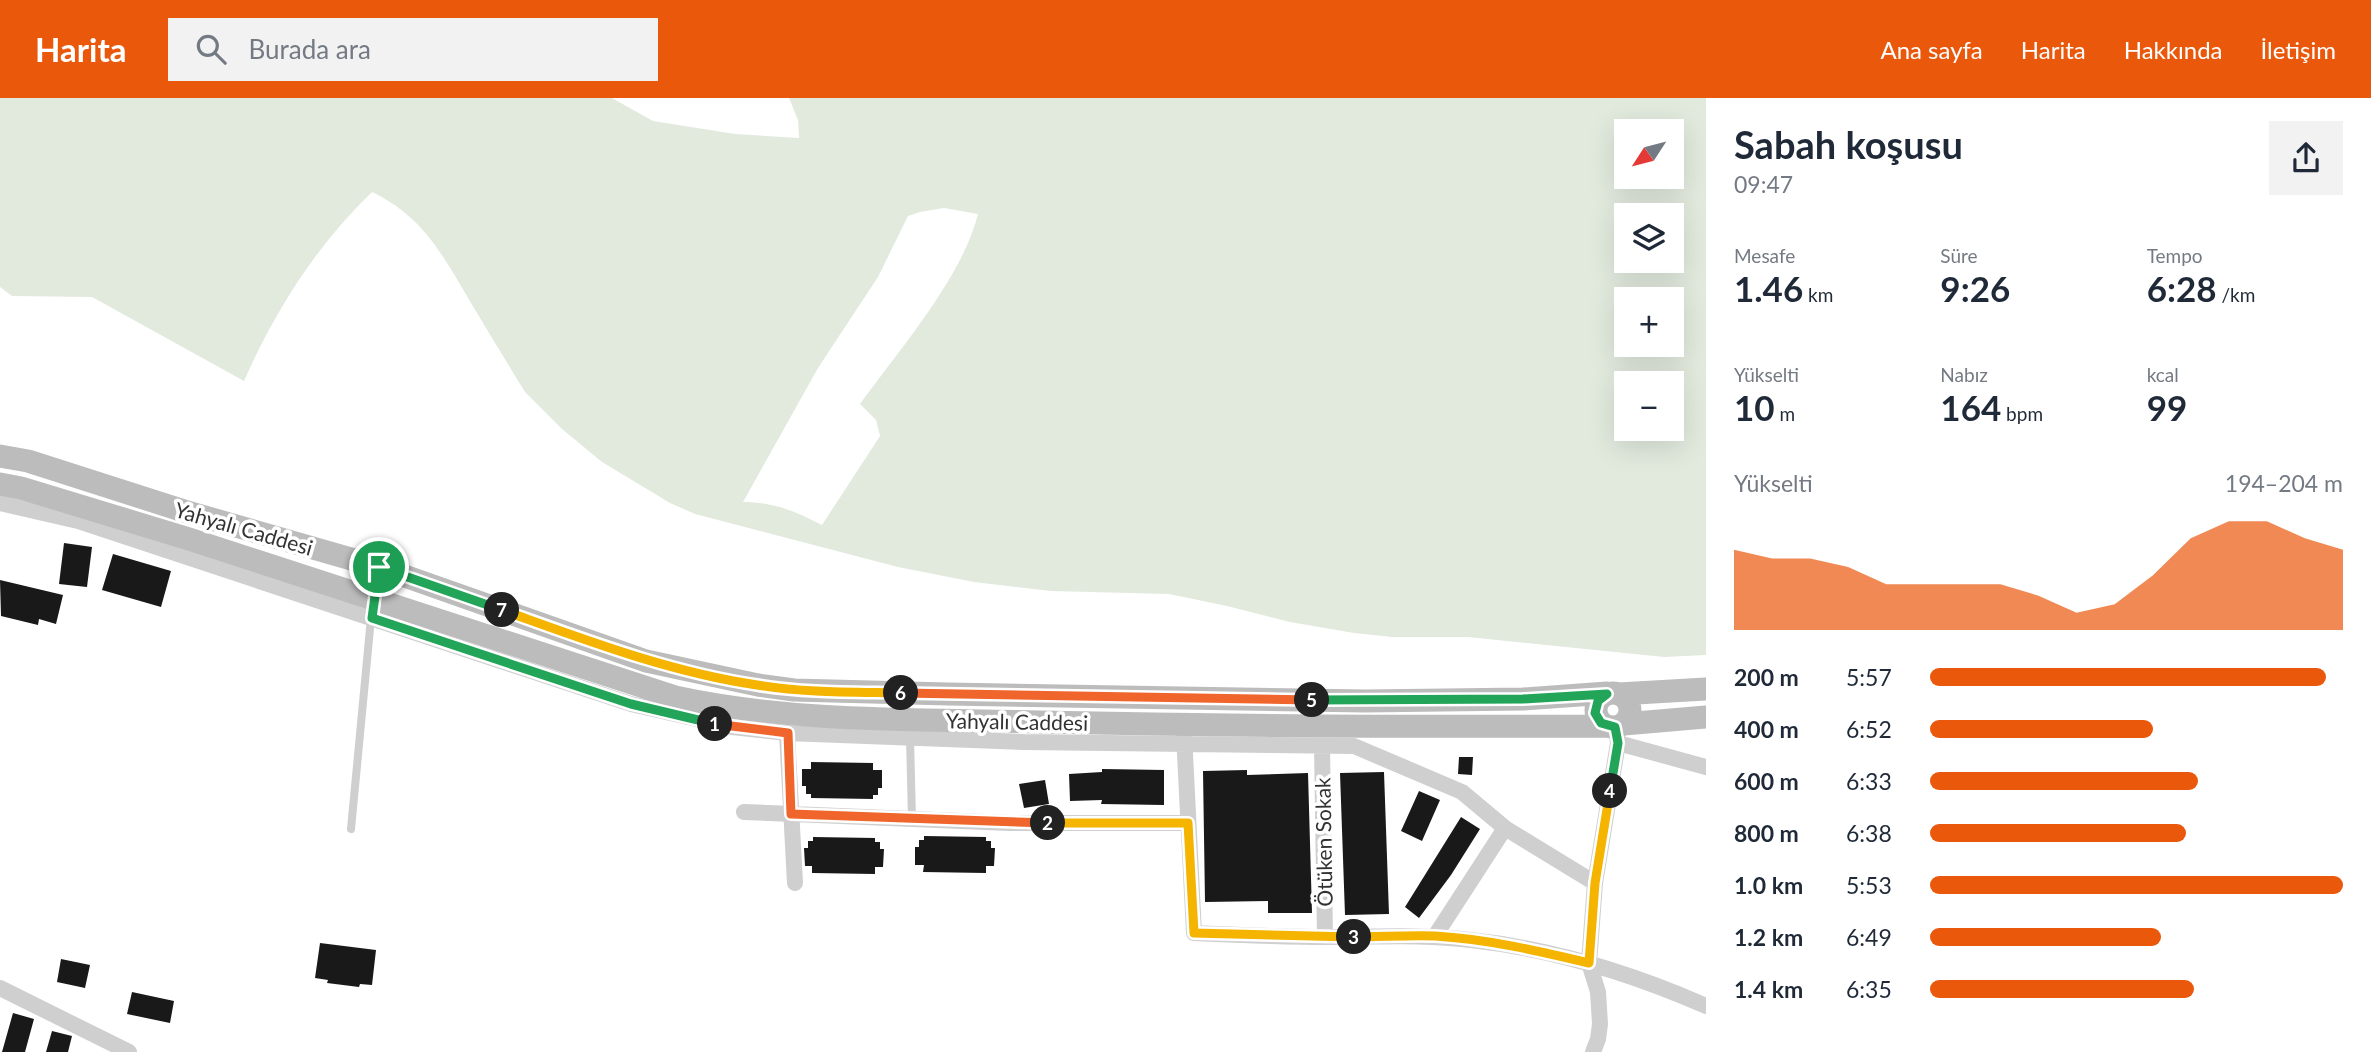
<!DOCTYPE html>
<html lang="tr">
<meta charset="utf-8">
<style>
body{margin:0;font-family:Lato,sans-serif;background:#f2f2f3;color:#1f2937;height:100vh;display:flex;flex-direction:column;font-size:26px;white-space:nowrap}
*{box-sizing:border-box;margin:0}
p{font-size:23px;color:#747a83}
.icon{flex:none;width:38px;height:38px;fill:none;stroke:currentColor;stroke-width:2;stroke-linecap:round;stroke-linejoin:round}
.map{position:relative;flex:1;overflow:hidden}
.sheet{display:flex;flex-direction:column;background:#fff;width:665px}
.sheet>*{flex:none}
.needle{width:46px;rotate:234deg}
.controls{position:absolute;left:1614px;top:21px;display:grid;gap:14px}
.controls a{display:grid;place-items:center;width:70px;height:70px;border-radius:0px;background:#fff;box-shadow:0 7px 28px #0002;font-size:35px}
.pin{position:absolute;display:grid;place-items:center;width:60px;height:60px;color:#fff;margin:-30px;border:4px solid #fff;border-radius:50%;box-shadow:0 2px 7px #0007}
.km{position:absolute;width:35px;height:35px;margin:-18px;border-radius:50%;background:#222;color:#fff;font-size:19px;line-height:35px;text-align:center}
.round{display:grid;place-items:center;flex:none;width:74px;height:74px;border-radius:0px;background:#f2f2f3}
.summary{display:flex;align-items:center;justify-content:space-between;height:119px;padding:0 28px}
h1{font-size:38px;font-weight:700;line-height:52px}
.stats{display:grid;grid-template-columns:repeat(3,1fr);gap:10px;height:119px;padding:7px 28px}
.stats div{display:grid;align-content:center}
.stats b{font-size:35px;font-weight:700}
.stats small{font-size:19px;font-weight:400}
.stats p{font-size:19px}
.chart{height:196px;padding:14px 28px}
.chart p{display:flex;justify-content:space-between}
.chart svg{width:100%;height:126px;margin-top:7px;fill:#ea580c;opacity:.7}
ul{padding:0 28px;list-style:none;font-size:23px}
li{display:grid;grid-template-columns:112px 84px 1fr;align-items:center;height:52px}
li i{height:18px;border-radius:9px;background:#ea580c}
header{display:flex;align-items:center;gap:42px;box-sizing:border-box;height:98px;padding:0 35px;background:#ea580c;color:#fff}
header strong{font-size:33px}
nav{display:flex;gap:38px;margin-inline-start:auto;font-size:24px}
.search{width:490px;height:63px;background:#f2f2f3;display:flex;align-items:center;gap:18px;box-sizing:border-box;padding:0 24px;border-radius:0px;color:#747a83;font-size:26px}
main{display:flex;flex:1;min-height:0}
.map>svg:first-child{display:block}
.green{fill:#e2eade;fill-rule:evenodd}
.building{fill:#191919}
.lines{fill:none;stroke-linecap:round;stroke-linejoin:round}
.service{stroke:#cfcfcf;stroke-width:8}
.minor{stroke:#cfcfcf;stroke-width:16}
.secondary{stroke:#bcbcbc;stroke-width:23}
.split-1-casing{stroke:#fff;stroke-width:14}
.split-2-casing{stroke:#fff;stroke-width:14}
.split-3-casing{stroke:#fff;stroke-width:14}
.split-4-casing{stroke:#fff;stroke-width:14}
.split-5-casing{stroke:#fff;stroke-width:14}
.split-6-casing{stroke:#fff;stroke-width:14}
.split-7-casing{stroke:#fff;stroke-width:14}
.split-8-casing{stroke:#fff;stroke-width:14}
.split-1{stroke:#22a559;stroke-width:9}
.split-2{stroke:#f0652b;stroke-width:9}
.split-3{stroke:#f5b400;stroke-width:9}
.split-4{stroke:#f5b400;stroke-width:9}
.split-5{stroke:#22a559;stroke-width:9}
.split-6{stroke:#f0652b;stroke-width:9}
.split-7{stroke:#f5b400;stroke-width:9}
.split-8{stroke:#22a559;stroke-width:9}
.labels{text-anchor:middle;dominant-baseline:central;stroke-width:7;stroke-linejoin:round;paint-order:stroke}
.street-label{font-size:21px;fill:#323232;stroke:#fff}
</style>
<header>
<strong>Harita</strong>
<div class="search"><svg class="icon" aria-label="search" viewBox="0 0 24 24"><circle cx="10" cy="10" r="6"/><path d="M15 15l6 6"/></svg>Burada ara</div>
<nav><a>Ana sayfa</a><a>Harita</a><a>Hakkında</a><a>İletişim</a></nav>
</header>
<main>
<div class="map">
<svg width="1706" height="954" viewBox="0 0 1706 954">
<rect width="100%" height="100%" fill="#fff"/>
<path class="green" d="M0,0H612L653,23L735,36L799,40L798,22L789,0H1706V557L1664,559L1468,539H1392L1354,535L1290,524L1227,508L1169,496L1051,493L974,484L898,469L695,416L670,405L602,364L562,331L525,294C507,265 489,235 471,205C443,158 424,119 372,94C316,148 275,213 244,283L92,199L12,198L0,189ZM1626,33H1671V79H1626ZM944,110L978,116C962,180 899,252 860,306L876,322L880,338L822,427C795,413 773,404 743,404L818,270L878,179L908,118L920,114ZM1626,117H1671V163H1626ZM1626,201H1671V247H1626ZM1626,285H1671V331H1626Z"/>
<path class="building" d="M64,445L92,449L87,489L59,486Z
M113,456L171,473L161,509L102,492Z
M0,482L63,497L56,526L39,521L38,527L1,518Z
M1459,659H1473L1472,677L1458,676Z
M811,664L873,665V672H882V690H878V697H873V701L811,700V696H806V688H802V671H811Z
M1102,671L1164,672V707L1101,706L1102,702L1070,703L1069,676L1102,674Z
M1247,672V677L1308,675L1312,815H1268V803L1205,804L1203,673Z
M1384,674L1389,816L1345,817L1340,675Z
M1045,682L1049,706L1024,710L1019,686Z
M1419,693L1440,702L1422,743L1401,733Z
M1461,719L1480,731L1451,777L1419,820L1405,809Z
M924,738L986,739V743H991V750H995L994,768H986V775L923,774L924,767H915V749H919V742H924Z
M813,739L875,740V744H880V751H884L883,769H875V776L812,775V768H805L804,750H808V743H813Z
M320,845L376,852L372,887L360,886L359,889L327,885L328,882L315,880Z
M61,861L90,867L85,890L57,884Z
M132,894L174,903L170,925L127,916Z
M13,915L34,921L25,954H2Z
M52,933L72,938L68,954H46Z"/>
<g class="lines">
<path class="service" d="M374,501L379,472
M910,640L912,721
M351,731L371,520"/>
<path class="minor" d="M0,405L78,423L631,606L732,629L787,635L1023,644L1354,648L1462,694L1505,730L1595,785
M787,635L795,785
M1184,636L1194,835C1238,837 1283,839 1327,839C1375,839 1423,836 1471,842C1553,851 1631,875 1706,908
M1617,637L1618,645L1706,669
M1322,648L1325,839
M744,714L1009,725H1188
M1435,838L1505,730
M0,890L129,954
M1593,954L1598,941L1600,926L1598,894L1589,865L1595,785L1618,645"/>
<path class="secondary" d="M0,358L28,363L184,413L379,469L646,563L758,587L794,592L948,596L1365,603L1523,601L1607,595
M0,386L21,390L189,441L675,599C795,625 918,621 1039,624C1228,628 1417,629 1606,628
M1596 612a17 17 0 1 1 34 0a17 17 0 1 1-34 0Z
M1619,596L1706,591
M1624,626L1706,619"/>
</g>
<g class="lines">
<defs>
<path id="split-1" d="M379,469L372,520L631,606L715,626"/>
<path id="split-2" d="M715,626L788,635L791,716L1048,725"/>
<path id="split-3" d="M1048,725H1188L1194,835L1354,839"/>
<path id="split-4" d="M1354,839C1381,839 1408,837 1435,838C1487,841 1539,853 1589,865L1595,785L1610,693"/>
<path id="split-5" d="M1312,602L1523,601L1607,596L1598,603L1595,615L1601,625L1615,629L1618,645L1610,693"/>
<path id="split-6" d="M901,595L1312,602"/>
<path id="split-7" d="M502,512C586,542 669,574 757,587C805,595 853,594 901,595"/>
<path id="split-8" d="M379,469L502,512"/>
</defs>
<use href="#split-1" class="split-1-casing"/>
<use href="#split-2" class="split-2-casing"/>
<use href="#split-3" class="split-3-casing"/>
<use href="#split-4" class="split-4-casing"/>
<use href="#split-5" class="split-5-casing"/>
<use href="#split-6" class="split-6-casing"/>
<use href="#split-7" class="split-7-casing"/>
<use href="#split-8" class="split-8-casing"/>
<use href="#split-1" class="split-1"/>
<use href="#split-2" class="split-2"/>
<use href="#split-3" class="split-3"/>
<use href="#split-4" class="split-4"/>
<use href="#split-5" class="split-5"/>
<use href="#split-6" class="split-6"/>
<use href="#split-7" class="split-7"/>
<use href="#split-8" class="split-8"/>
</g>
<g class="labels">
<g class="street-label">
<text transform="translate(244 430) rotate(16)">Yahyalı Caddesi</text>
<text transform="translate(1017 623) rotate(1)">Yahyalı Caddesi</text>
<text transform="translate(1323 744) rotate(-91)">Ötüken Sokak</text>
</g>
</g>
</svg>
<div class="controls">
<a><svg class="needle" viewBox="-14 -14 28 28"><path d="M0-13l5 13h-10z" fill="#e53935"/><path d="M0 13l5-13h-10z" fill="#747a83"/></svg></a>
<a><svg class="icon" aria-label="layers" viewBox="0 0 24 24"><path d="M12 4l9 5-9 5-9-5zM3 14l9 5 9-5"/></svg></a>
<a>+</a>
<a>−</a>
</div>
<div class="pin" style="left:379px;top:469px;background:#1e9e55"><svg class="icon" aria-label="arrive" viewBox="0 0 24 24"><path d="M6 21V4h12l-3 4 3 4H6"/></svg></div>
<b class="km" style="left:715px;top:626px">1</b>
<b class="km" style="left:1048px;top:725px">2</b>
<b class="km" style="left:1354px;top:839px">3</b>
<b class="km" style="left:1610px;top:693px">4</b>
<b class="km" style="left:1312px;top:602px">5</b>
<b class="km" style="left:901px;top:595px">6</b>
<b class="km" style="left:502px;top:512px">7</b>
</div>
<section class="sheet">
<div class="summary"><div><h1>Sabah koşusu</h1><p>09:47</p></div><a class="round"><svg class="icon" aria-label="share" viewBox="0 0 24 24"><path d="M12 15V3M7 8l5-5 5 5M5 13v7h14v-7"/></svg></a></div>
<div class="stats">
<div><p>Mesafe</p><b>1.46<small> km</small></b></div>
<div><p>Süre</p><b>9:26</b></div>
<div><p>Tempo</p><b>6:28<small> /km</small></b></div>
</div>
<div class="stats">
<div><p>Yükselti</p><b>10<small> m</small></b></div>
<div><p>Nabız</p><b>164<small> bpm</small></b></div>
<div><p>kcal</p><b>99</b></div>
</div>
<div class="chart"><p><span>Yükselti</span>194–204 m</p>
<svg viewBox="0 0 160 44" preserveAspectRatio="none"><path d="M0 44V16L10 19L20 19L30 22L40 28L50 28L60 28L70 28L80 32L90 38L100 35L110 25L120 12L130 6L140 6L150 12L160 16V44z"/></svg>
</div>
<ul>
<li><b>200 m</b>5:57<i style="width:96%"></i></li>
<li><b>400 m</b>6:52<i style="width:54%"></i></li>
<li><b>600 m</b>6:33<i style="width:65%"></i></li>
<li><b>800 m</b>6:38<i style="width:62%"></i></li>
<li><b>1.0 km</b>5:53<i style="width:100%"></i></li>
<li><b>1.2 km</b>6:49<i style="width:56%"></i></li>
<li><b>1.4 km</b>6:35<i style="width:64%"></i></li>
</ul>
</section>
</main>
